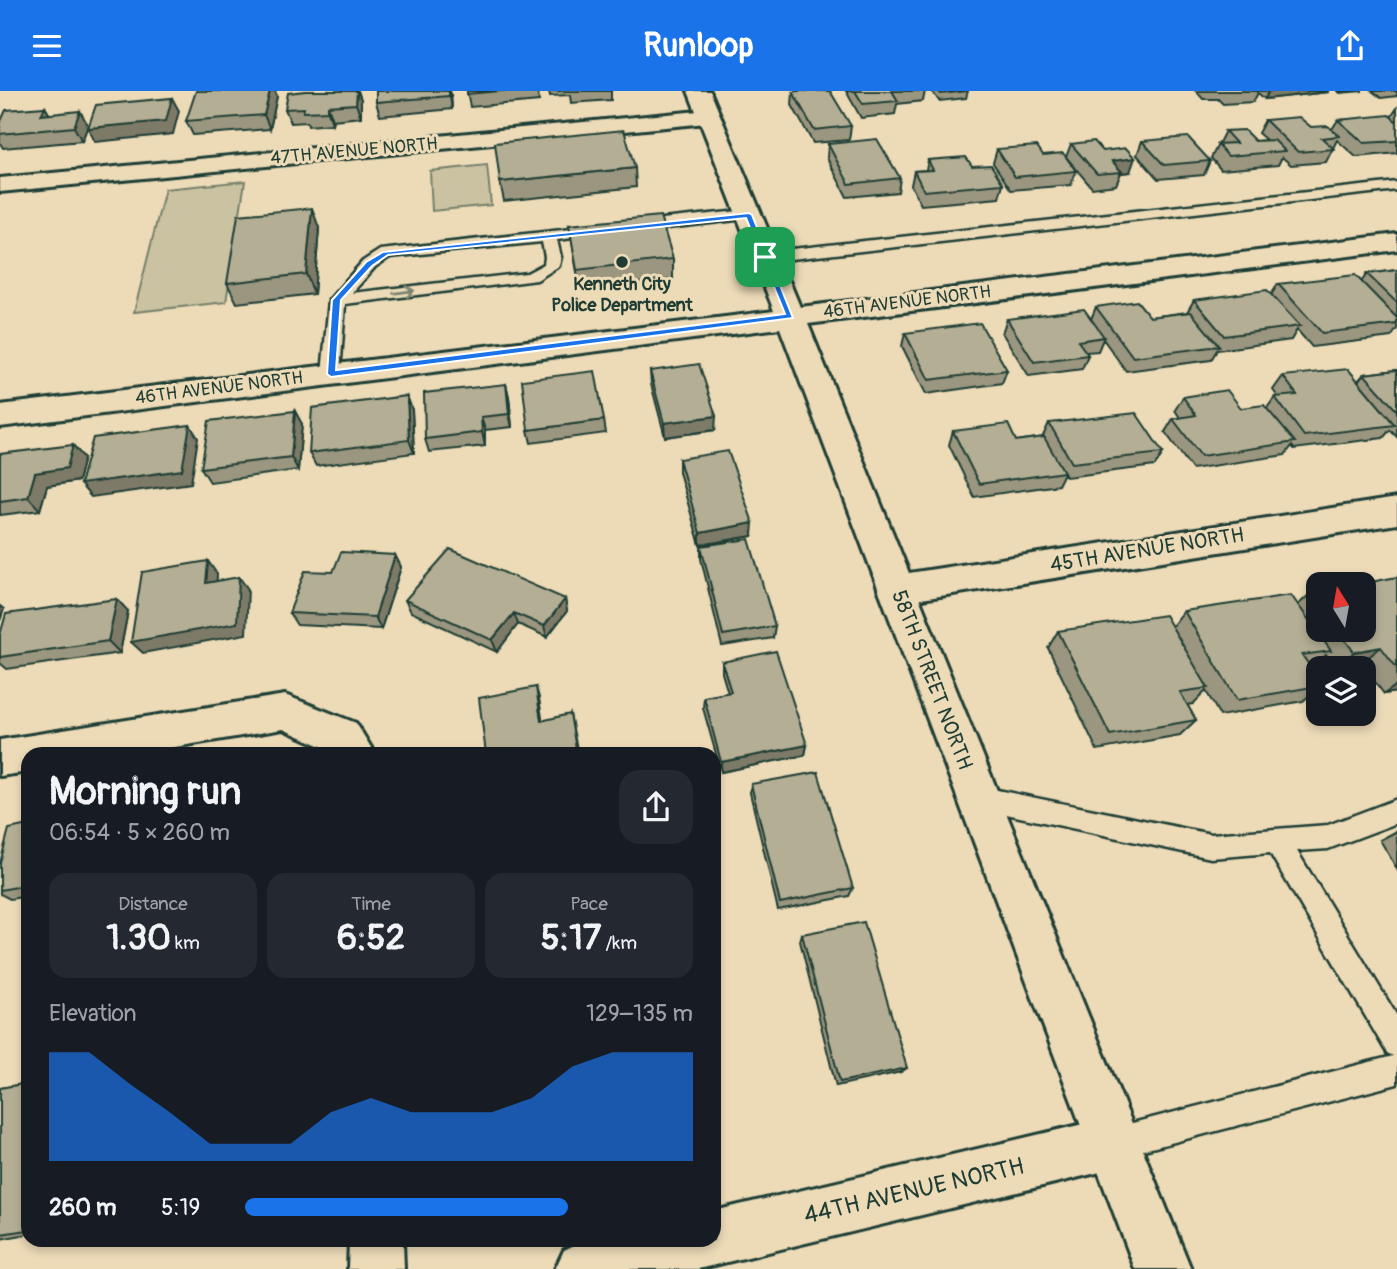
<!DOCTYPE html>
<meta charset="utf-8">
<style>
body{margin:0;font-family:Pangolin,sans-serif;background:#242831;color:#f1f3f6;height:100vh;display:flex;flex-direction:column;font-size:26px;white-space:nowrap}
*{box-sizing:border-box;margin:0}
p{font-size:23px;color:#9ea1a6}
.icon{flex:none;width:38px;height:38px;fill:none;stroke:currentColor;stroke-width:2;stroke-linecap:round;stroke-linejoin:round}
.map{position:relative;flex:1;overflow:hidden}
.side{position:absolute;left:21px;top:656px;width:700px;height:500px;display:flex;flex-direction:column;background:#171b24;border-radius:21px;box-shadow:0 4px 10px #0003}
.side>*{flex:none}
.needle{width:46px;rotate:349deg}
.fabs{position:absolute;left:1306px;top:481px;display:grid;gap:14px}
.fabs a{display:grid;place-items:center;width:70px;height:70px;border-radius:14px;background:#171b24;box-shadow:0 4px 10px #0003;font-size:35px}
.pin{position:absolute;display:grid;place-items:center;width:60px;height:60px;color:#fff;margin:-30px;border-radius:14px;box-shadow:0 4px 10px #0006}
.round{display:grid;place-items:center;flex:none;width:74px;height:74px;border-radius:21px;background:#242831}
.overview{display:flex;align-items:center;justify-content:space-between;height:119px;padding:0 28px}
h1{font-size:38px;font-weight:800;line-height:52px}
.figures{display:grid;grid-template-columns:repeat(3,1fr);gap:10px;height:119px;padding:7px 28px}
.figures div{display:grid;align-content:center;border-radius:18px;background:#242831;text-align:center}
.figures b{font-size:35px;font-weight:800}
.figures small{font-size:19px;font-weight:400}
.figures p{font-size:19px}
.chart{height:196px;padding:14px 28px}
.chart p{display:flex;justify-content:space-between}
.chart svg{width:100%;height:126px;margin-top:7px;fill:#1a73e8;opacity:.7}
ul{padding:0 28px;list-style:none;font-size:23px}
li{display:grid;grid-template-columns:112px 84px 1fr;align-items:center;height:52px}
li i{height:18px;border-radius:9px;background:#1a73e8}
header{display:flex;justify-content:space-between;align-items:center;height:91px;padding:0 28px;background:#1a73e8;color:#fff;font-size:32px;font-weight:800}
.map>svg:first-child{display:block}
.green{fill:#cbc2a2;stroke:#75806b;stroke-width:2}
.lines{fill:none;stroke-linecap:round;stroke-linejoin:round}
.service-casing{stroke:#1f3d34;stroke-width:5}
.minor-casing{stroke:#1f3d34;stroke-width:6}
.tertiary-casing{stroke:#1f3d34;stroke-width:6}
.service{fill:#eddbb8;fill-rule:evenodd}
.minor{fill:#eddbb8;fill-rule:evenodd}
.tertiary{fill:#eddbb8;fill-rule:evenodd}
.wall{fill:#9b967f;stroke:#1f3d34;stroke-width:2}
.shaded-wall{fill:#7e7a68;stroke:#1f3d34;stroke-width:2}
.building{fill:#b4af94;stroke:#1f3d34;stroke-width:2}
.oneway{stroke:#7c846f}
.route{fill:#1a73e8;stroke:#fff;stroke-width:2;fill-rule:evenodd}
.poi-dot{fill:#1f3d34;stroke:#eddbb8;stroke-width:2.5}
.labels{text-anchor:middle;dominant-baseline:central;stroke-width:6;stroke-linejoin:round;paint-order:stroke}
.far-street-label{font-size:18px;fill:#1f3d34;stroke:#eddbb8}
.far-poi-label{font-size:18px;font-weight:bold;fill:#1f3d34;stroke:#eddbb8}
.street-label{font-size:21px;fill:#1f3d34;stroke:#eddbb8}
.near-street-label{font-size:24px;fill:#1f3d34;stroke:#eddbb8}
</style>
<header><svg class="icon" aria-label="menu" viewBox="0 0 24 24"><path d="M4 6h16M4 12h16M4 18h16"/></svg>Runloop<svg class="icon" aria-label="share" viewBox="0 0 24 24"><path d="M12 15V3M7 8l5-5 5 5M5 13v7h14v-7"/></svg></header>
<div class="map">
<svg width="1397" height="1178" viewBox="0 0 1397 1178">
<rect width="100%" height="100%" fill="#eddbb8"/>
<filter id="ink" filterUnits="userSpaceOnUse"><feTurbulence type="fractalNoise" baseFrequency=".0143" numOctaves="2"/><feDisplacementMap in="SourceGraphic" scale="14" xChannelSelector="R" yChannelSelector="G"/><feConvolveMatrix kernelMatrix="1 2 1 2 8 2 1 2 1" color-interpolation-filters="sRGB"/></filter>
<g filter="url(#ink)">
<path class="green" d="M487,74L491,114L432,120L430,80Z
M245,90L226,211L134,221L165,98Z"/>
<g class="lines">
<defs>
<path id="service" d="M1397,91V99L765,171L757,166L765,161Z
M749,119L757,124L754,127L633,141L625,136L633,131Z
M599,135L604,137L607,140L604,143L557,149L561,166L559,175L537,189L345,213L340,283L331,289L322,283L329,209L363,170L380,159ZM542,151L545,166L544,173L527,182L352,202L375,176L390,166Z
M978,695L1211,743L1328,734L1397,708V732L1328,758L1297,760L1397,925V993L1113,1067L1102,1063L1098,1052L1102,1041L1113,1037L1393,965L1387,962L1270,762L1211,767L978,717L969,714L966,706L969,698Z"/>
<path id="minor" d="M709,19L717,21L720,26L717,31L0,101V87Z
M1397,407V433L896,512L883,508L878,498L883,488L896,484Z
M285,604L356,632L375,663H332L328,658L283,638L133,663H28V681L0,685V649Z
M1113,1026L1131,1034L1139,1052L1131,1070L1113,1078L698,1178H555L564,1159L583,1150H714V1120Z
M349,1150H403L404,1178H348Z"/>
<path id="tertiary" d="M688,0H710L800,216L1397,143V159L808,233L1191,1178H1135L780,237L0,336V314L774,220Z"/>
</defs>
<use href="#service" class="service-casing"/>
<use href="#minor" class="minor-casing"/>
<use href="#tertiary" class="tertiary-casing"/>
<use href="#service" class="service"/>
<use href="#minor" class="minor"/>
<use href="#tertiary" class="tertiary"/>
</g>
<path class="wall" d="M306,0H358L361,9V26L333,29L332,33L308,35L307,31L291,32L285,18Z
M467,0H537L539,10L470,16Z
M549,0H611V9L571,12L570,4L550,5Z
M846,0H925L923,10L897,13L895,23L861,27Z
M932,0H968L966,7L939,10Z
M1196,0H1328V1L1265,8L1258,2L1253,11L1223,13L1218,8H1203Z
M1338,0H1363L1340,2Z
M1372,0H1397V5L1381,7Z
M793,1L851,35L849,49L813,52L792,14Z
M451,3L452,18L380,25L376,11Z
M277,5L270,38L193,44L186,30Z
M45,16L49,23L88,34L82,50L3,57L0,52V32Z
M1397,17V62L1356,66L1337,49L1326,71L1291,74L1282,66L1278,74L1221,79L1211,67L1225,40L1255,50L1266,49L1258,42L1265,29L1311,36L1332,38L1338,29L1391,26Z
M1142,50L1210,70L1204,84L1158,88L1137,64Z
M828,53L900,87L898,101L847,106L827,67Z
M1071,53L1103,60L1130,81L1121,82L1116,94L1092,97L1066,66Z
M997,58L1043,64L1076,80L1071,94L1011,99L993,72Z
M928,69L972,75L1003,93L999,107L921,114L911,94L914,80L926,79Z
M635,77L636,96L504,110L500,91Z
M569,134L673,168V188L580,199Z
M319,137L314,203L237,212L227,192Z
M1397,179V238L1391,246L1312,256L1297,239L1291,249L1217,259L1211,269L1126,280L1103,248L1098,260L1086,261L1088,264L1082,278L1029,285L1002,242L1007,228H1091L1096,216L1150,226L1187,221L1194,209L1271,204L1278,193L1361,191L1367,183Z
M905,242L1007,279L1002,292L926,303L902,255Z
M1397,279V346L1390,339L1383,347L1294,358L1292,355L1285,364L1192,378L1165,341L1173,328L1180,327L1175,319L1183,306L1241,317H1267L1275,306H1278L1273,299L1283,285L1358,290L1364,283Z
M650,280L715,339L665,346L651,293Z
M506,293L509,306L512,336L485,339V355L429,361L425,348Z
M407,305L412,319L414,362L316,375L309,362Z
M604,329L606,342L531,352L528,339Z
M1049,332L1163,362L1155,375L1066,386L1064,382L1058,394L974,406L949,354L953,340L1016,350L1044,346L1043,345Z
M302,333L298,379L210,391L201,377Z
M0,363L84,367L78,390L47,395L40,419L0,424Z
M679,368L752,445L700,454L679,381Z
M701,455L775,535L773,547L722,555L701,468Z
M395,464L401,476L381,538L297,534L289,522L333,481Z
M1397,486V601L1384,603L1361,572L1335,578L1326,564L1312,576L1310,577L1318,587V597L1303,610L1220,625L1206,600L1193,613L1187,614L1196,629L1180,644L1097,659L1048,557L1058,540L1172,535L1184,520L1298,514L1311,502L1318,500V539H1363Z
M565,508L567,520L547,546L518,533L497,561L411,521L405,509Z
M128,520L120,562L7,578L0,572V544Z
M722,571L807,654L805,664L721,681L703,617L704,606L728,602L722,582Z
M751,693L853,797L849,805L778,819L750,702Z
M28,734V805L10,808L0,803V772Z
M1397,740V778L1380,749Z
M802,843L907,977L901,981L836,995L800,850Z
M28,992V1143L0,1148V997Z"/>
<path class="shaded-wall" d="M270,0H275L277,5L270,38L264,24Z
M357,0H358L361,9V26L356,13Z
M449,0H450L451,3L452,18Z
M1269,0H1328V1L1265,8Z
M172,7L179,20L173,43L95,51L88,37Z
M328,15L333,29L332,33L328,20Z
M45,16L53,29L41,24Z
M80,20L88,34L82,50L74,36Z
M1135,67L1130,81L1121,82L1122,81L1112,70Z
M312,117L319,137L314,203L306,183Z
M506,293L509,306L512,336L509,323Z
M407,305L412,319L414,362L409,349Z
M295,320L302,333L298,379L291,366Z
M716,325L715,339L665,346L664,332Z
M481,326L485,339V355L482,341Z
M190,334L198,347L191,392L91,406L80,393Z
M73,354L84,367L78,390L47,395L40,419L28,406L35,382Z
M753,432L752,445L700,454V442Z
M395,464L401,476L381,538L375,526Z
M208,470L217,483L216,504L206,492Z
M239,486L248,498L246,543L143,562L131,551Z
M117,508L128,520L120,562L108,550Z
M565,508L567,520L547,546L544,535Z
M0,515L4,518L0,530Z
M514,522L518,533L497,561L492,549Z
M1381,556L1361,572L1335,578L1354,561Z
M1397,594V601L1384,603Z
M536,596L539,607L544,640L541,630Z
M570,623L578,663H550Z
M807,654L805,664L721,681V671Z"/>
<path class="building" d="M196,0H270L264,24L186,30Z
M306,0H357L356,13L328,15V20L303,21L304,17L285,18L288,2Z
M376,0H449V5L376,11Z
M467,0H501L467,3Z
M798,0H830L851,35L814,39L793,1Z
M855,0H894H892L898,10L863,13Z
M938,0H968L941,3Z
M172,7L166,30L88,37L96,14Z
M45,16L41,24L80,20L74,36L0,43V32L6,19Z
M1389,24L1397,31V50L1364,52L1338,29Z
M1299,26L1311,36L1328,35L1339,45L1322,47L1334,58L1298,61L1265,29Z
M624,39L635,77L500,91L495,52Z
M1244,39L1255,50L1274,49L1285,60L1228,65L1217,53L1236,52L1225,40Z
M1188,46L1210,70L1164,74L1142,50Z
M877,48L900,87L849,93L828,53Z
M1094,50L1103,60L1126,57L1135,67L1112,70L1122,81L1097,83L1071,53Z
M1037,55L1043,64L1063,62L1076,80L1015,86L997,58Z
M966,66L972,75L991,74L1003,93L924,100L914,80L933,79L928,69Z
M312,117L306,183L227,192L238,124Z
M660,125L673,168L577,179L569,134Z
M1397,179V212L1367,183Z
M1355,184L1397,227V233L1322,242L1278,193Z
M1267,199L1300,235L1224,245L1194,209Z
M1137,210L1150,226L1191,221L1219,255L1133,266L1096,216Z
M1084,218L1104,246L1078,250L1088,264L1034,271L1007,228Z
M980,232L1007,279L929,289L905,242Z
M699,273L716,325L664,332L650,280Z
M1348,278L1395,334L1304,345L1275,306L1297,304L1283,285Z
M1397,279V320L1364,283Z
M595,280L604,329L528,339L522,289Z
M506,293L509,323L481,326L482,341L425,348L424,302Z
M1227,299L1241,317L1264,314L1295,351L1201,365L1173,328L1196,324L1183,306Z
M407,305L409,349L309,362L312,317Z
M295,320L291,366L201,377L209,330Z
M1136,322L1163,362L1072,372L1049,332Z
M1008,333L1016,350L1044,346L1064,381L979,393L953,340Z
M190,334L182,379L80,393L93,347Z
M73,354L67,377L35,382L28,406L0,410V363Z
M728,360L753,432L700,442L679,368Z
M749,448L775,535L723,544L701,455Z
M450,458L565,508L544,535L514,522L492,549L405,509Z
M341,461L395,464L375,526L289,522L305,480L333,481Z
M208,470L206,492L239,486L237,532L131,551L142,481Z
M1397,486V577L1381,556L1354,561L1338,539H1363V494H1355Z
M1318,500V511L1311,502Z
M1291,504L1331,560L1302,564L1318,587V595L1237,609L1184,520Z
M117,508L108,550L0,566V544L6,523Z
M1165,524L1208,597L1180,601L1196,629L1110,644L1058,540Z
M776,560L807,654L721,671L704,606L731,601L722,571Z
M536,596L541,630L570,623L576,658L550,663H486L479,607Z
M818,681L853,797L780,812L751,693Z
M28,734V794L0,799V772L9,738Z
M864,831L907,977L840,991L802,843Z
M28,992V1139L0,1143V997Z"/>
<defs><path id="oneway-shaft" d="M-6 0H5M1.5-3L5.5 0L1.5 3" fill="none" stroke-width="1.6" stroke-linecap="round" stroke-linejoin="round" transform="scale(1.75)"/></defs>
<use class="oneway" href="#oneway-shaft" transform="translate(404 201) rotate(-7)"/>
</g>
<path class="route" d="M749,122L752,124L793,227L331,286L327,283L332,209L366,171L383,161ZM746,127L785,223L336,279L341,209L372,175L388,164Z"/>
<circle class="poi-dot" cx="622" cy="171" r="7"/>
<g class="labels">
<g class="far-street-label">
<text transform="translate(354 60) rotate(-5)">47TH AVENUE NORTH</text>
<text transform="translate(907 211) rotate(-7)">46TH AVENUE NORTH</text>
<text transform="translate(219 297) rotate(-7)">46TH AVENUE NORTH</text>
</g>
<g class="far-poi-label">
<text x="622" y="193">Kenneth City<tspan x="622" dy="21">Police Department</tspan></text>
</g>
<g class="street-label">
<text transform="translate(1147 459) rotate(-9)">45TH AVENUE NORTH</text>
<text transform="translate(932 589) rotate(69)">58TH STREET NORTH</text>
</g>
<g class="near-street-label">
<text transform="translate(914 1100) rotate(-13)">44TH AVENUE NORTH</text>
</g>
</g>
</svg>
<div class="fabs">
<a><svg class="needle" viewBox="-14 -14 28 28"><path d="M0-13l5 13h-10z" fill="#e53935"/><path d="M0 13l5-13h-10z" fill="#9ea1a6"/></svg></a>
<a><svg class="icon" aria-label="layers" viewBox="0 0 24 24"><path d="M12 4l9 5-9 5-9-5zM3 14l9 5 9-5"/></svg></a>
</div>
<div class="pin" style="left:765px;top:166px;background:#1e9e55"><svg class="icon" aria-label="arrive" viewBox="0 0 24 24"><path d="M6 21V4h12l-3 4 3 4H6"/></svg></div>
<section class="side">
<div class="overview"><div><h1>Morning run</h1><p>06:54 · 5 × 260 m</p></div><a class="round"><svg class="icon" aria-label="share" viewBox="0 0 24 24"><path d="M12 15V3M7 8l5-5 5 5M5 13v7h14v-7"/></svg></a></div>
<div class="figures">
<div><p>Distance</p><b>1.30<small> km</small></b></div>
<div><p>Time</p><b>6:52</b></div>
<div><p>Pace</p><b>5:17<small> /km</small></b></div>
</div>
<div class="chart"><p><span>Elevation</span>129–135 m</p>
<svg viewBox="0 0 160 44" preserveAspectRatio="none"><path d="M0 44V6L10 6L20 17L30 27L40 38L50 38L60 38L70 27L80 22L90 27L100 27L110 27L120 22L130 11L140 6L150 6L160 6V44z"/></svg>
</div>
<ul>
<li><b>260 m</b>5:19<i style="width:72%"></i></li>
</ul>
</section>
</div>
